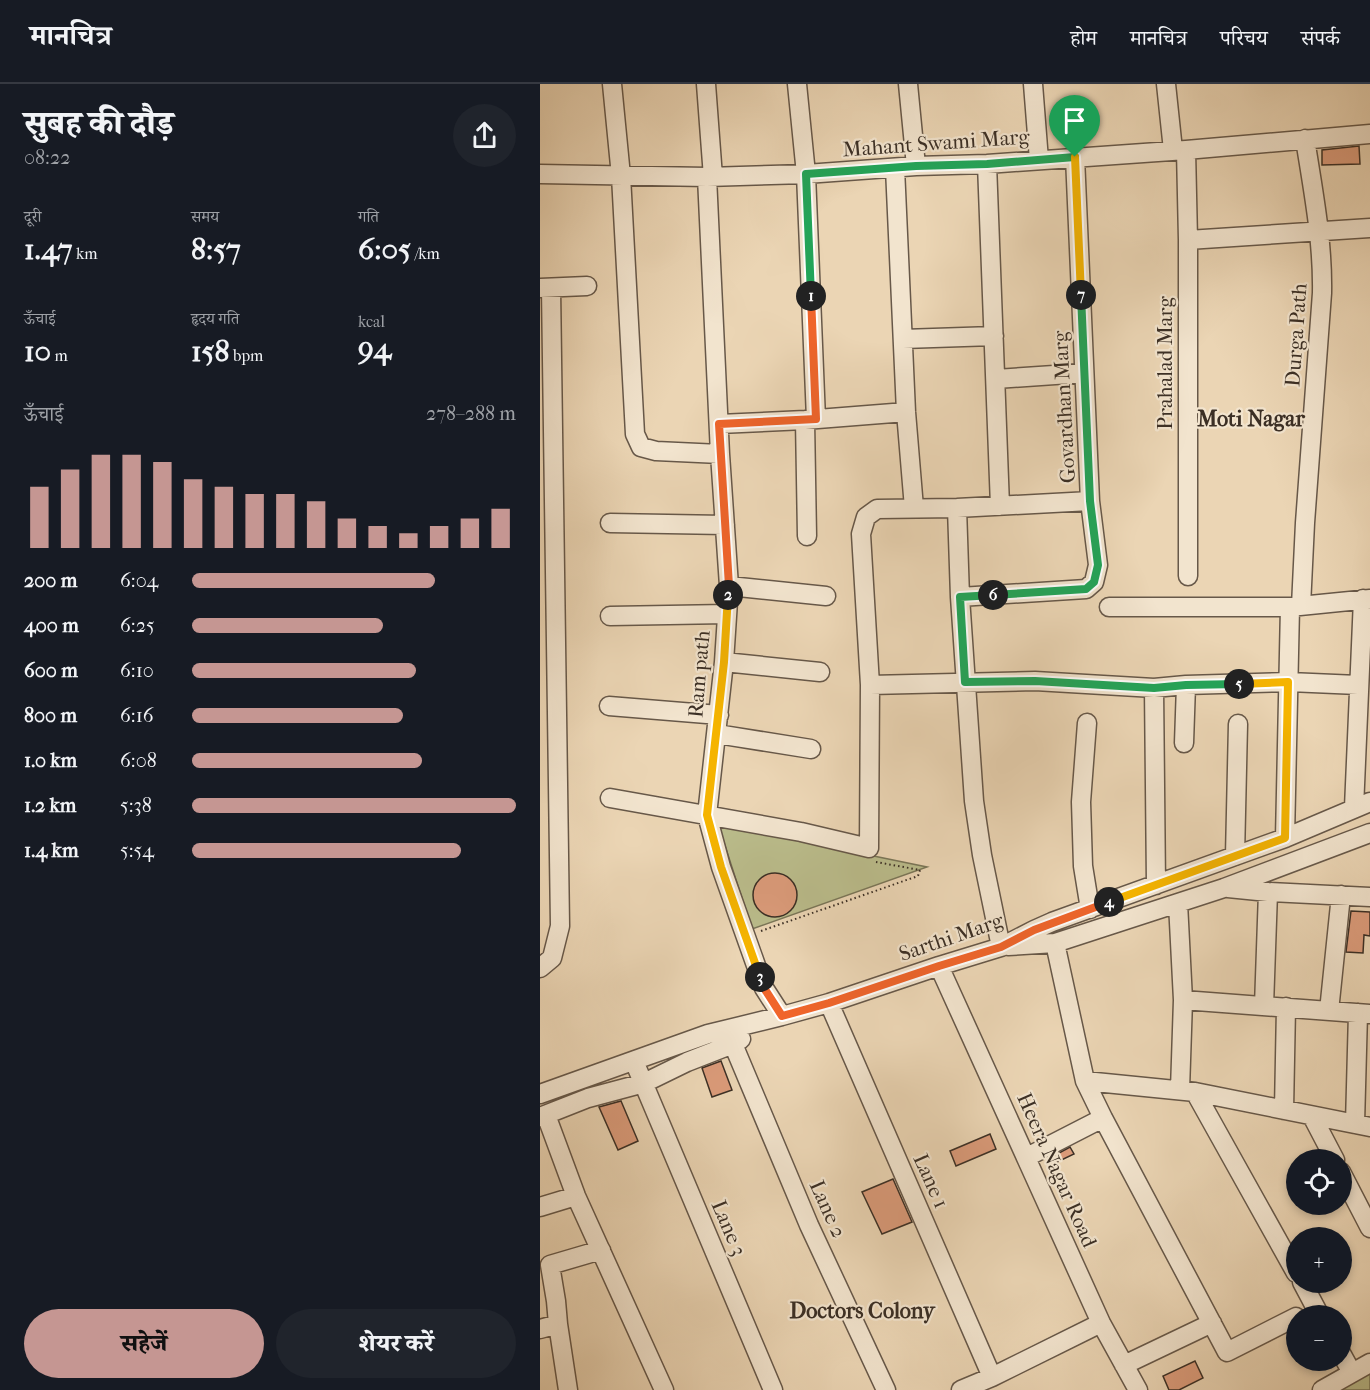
<!DOCTYPE html>
<html lang="hi">
<meta charset="utf-8">
<style>
body{margin:0;font-family:"IM FELL French Canon","Noto Serif Devanagari",serif;background:#20242c;color:#f1f3f6;height:100vh;display:flex;flex-direction:column;font-size:22px;white-space:nowrap}
*{box-sizing:border-box;margin:0}
p{font-size:20px;color:#9ea1a6}
.icon{flex:none;width:33px;height:33px;fill:none;stroke:currentColor;stroke-width:2;stroke-linecap:round;stroke-linejoin:round}
.map{position:relative;flex:1;overflow:hidden}
.panel{display:flex;flex-direction:column;background:#171b24;width:540px}
.panel>*{flex:none}
.tools{position:absolute;left:746px;top:1065px;display:grid;gap:12px}
.tools a{display:grid;place-items:center;width:66px;height:66px;border-radius:50%;background:#171b24;box-shadow:0 3px 9px #0003;font-size:30px}
.pin{position:absolute;display:grid;place-items:center;width:51px;height:51px;color:#fff;margin:-62px -26px;border-radius:50% 50% 50% 0;rotate:-45deg;box-shadow:0 0 6px #0007}
.pin .icon{rotate:45deg}
.km{position:absolute;width:30px;height:30px;margin:-15px;border-radius:50%;background:#222;color:#fff;font-size:16px;line-height:30px;text-align:center}
.round{display:grid;place-items:center;flex:none;width:63px;height:63px;border-radius:32px;background:#20242c}
.summary{display:flex;align-items:center;justify-content:space-between;height:102px;padding:0 24px}
h1{font-size:33px;font-weight:800;line-height:45px}
.metrics{display:grid;grid-template-columns:repeat(3,1fr);gap:9px;height:102px;padding:6px 24px}
.metrics div{display:grid;align-content:center}
.metrics b{font-size:30px;font-weight:800}
.metrics small{font-size:16px;font-weight:400}
.metrics p{font-size:16px}
.chart{height:168px;padding:12px 24px}
.chart p{display:flex;justify-content:space-between}
.chart svg{width:100%;height:108px;margin-top:6px;stroke:#c59692;stroke-width:6}
.cta{display:flex;gap:12px;margin-top:auto;padding:12px 24px}
.cta a{flex:1;height:69px;border-radius:36px;background:#c59692;color:#111;font-size:24px;font-weight:800;line-height:69px;text-align:center}
.cta a+a{background:#20242c;color:#f1f3f6}
ul{padding:0 24px;list-style:none;font-size:20px}
li{display:grid;grid-template-columns:96px 72px 1fr;align-items:center;height:45px}
li i{height:15px;border-radius:8px;background:#c59692}
header{display:flex;align-items:center;gap:36px;box-sizing:border-box;height:84px;padding:0 30px;background:#171b24;border-bottom:2px solid #363941}
header strong{font-size:28px}
nav{display:flex;gap:33px;margin-inline-start:auto;font-size:21px}
main{display:flex;flex:1;min-height:0}
.map>svg:first-child{display:block}
.green{fill:#babc8b;stroke:#7a7658;stroke-width:1.5}
.building{fill:#db9b7a;stroke:#3b2f25;stroke-width:1.5}
.lines{fill:none;stroke-linecap:round;stroke-linejoin:round}
.minor-casing{stroke:#675849;stroke-width:21}
.path{stroke:#3b2f25;stroke-width:2;stroke-dasharray:1.5 3;stroke-linecap:butt}
.minor{stroke:#f2e4ce;stroke-width:18}
.split-1-casing{stroke:#fff;stroke-width:12}
.split-2-casing{stroke:#fff;stroke-width:12}
.split-3-casing{stroke:#fff;stroke-width:12}
.split-4-casing{stroke:#fff;stroke-width:12}
.split-5-casing{stroke:#fff;stroke-width:12}
.split-6-casing{stroke:#fff;stroke-width:12}
.split-7-casing{stroke:#fff;stroke-width:12}
.split-8-casing{stroke:#fff;stroke-width:12}
.split-1{stroke:#22a559;stroke-width:8}
.split-2{stroke:#f0652b;stroke-width:8}
.split-3{stroke:#f5b400;stroke-width:8}
.split-4{stroke:#f0652b;stroke-width:8}
.split-5{stroke:#f5b400;stroke-width:8}
.split-6{stroke:#22a559;stroke-width:8}
.split-7{stroke:#22a559;stroke-width:8}
.split-8{stroke:#f5b400;stroke-width:8}
.labels{text-anchor:middle;dominant-baseline:central;stroke-width:4.5;stroke-linejoin:round;paint-order:stroke}
.street-label{font-size:21px;fill:#3b2f25;stroke:#f2e4ce}
.neighbourhood-label{font-size:22px;font-weight:bold;fill:#3b2f25;stroke:#f2e4ce}
</style>
<header>
<strong>मानचित्र</strong>
<nav><a>होम</a><a>मानचित्र</a><a>परिचय</a><a>संपर्क</a></nav>
</header>
<main>
<section class="panel">
<div class="summary"><div><h1>सुबह की दौड़</h1><p>08:22</p></div><a class="round"><svg class="icon" aria-label="share" viewBox="0 0 24 24"><path d="M12 15V3M7 8l5-5 5 5M5 13v7h14v-7"/></svg></a></div>
<div class="metrics">
<div><p>दूरी</p><b>1.47<small> km</small></b></div>
<div><p>समय</p><b>8:57</b></div>
<div><p>गति</p><b>6:05<small> /km</small></b></div>
</div>
<div class="metrics">
<div><p>ऊँचाई</p><b>10<small> m</small></b></div>
<div><p>हृदय गति</p><b>158<small> bpm</small></b></div>
<div><p>kcal</p><b>94</b></div>
</div>
<div class="chart"><p><span>ऊँचाई</span>278–288 m</p>
<svg viewBox="0 0 160 44" preserveAspectRatio="none"><path d="M5 44V19M15 44V12M25 44V6M35 44V6M45 44V9M55 44V16M65 44V19M75 44V22M85 44V22M95 44V25M105 44V32M115 44V35M125 44V38M135 44V35M145 44V32M155 44V28"/></svg>
</div>
<ul>
<li><b>200 m</b>6:04<i style="width:75%"></i></li>
<li><b>400 m</b>6:25<i style="width:59%"></i></li>
<li><b>600 m</b>6:10<i style="width:69%"></i></li>
<li><b>800 m</b>6:16<i style="width:65%"></i></li>
<li><b>1.0 km</b>6:08<i style="width:71%"></i></li>
<li><b>1.2 km</b>5:38<i style="width:100%"></i></li>
<li><b>1.4 km</b>5:54<i style="width:83%"></i></li>
</ul>
<div class="cta"><a>सहेजें</a><a>शेयर करें</a></div>
</section>
<div class="map">
<svg width="830" height="1306" viewBox="0 0 830 1306">
<rect width="100%" height="100%" fill="#ebd5b4"/>
<filter id="stains"><feTurbulence type="fractalNoise" baseFrequency=".00333" numOctaves="4"/><feColorMatrix values="0 0 0 0 .2 0 0 0 0 .09 0 0 0 0 .02 0 0 0 .5 -.17"/></filter>
<radialGradient id="worn" r=".72"><stop offset=".6" stop-color="#630" stop-opacity="0"/><stop offset="1" stop-color="#630" stop-opacity=".3"/></radialGradient>
<path class="green" d="M178,740L387,783L212,845Z
M830,1279V1306H782Z"/>
<path class="building" d="M819,62L820,80L782,81V66Z
M213 811a22 22 0 1 1 44 0a22 22 0 1 1-44 0Z
M811,827L830,828V852L824,851L823,869L806,868Z
M181,977L192,1006L172,1013L162,984Z
M81,1017L98,1057L78,1066L59,1023Z
M450,1050L456,1065L416,1082L410,1067Z
M530,1063L534,1070L511,1081L508,1075Z
M353,1095L372,1138L342,1150L322,1108Z
M655,1277L663,1294L639,1306H629L623,1292Z"/>
<g class="lines">
<defs>
<path id="minor" d="M72,0L81,92L95,350L101,363L116,367L180,370
M166,0L173,93
M257,0L266,90L276,335
M368,0L376,82
M493,0L499,76
M626,0L633,66
M646,66L648,156V492
M447,80L460,422
M355,84L366,328L374,424
M0,90L167,93L266,90L376,82L447,80L646,66L830,50
M167,93L180,370L189,502L184,578L167,731L181,783L224,904L242,932
M648,156L830,144
M0,204L47,202
M363,255L454,252
M456,295L544,289
M265,336L267,452
M179,340L265,336L366,328
M417,424L420,513L434,717L442,771L461,863
M70,439L185,441
M189,502L286,512
M420,513L546,505L554,498L558,481L550,417L535,73
M761,522L765,439L782,209C783,157 773,106 765,55
M569,523H750
M70,532L187,530
M184,578L280,588
M330,601L495,597L614,604L646,601L749,598L818,601
M614,604L616,801
M69,622L179,631
M547,639L541,718L543,782L550,825
M177,650L271,665
M644,659L646,601
M70,714L261,748L329,764L330,601L321,450L326,433L337,425L417,424L550,417
M814,724L823,515
M745,754L750,523L830,515
M695,772L698,640
M688,804L728,808L830,813
M638,819L643,916L640,1006
M515,859L545,997L563,1034L687,1268L756,1233
M468,862L515,859L684,804L830,749
M399,882L561,1239L598,1306
M0,884L12,874L20,842L11,204
M643,916L830,930
M289,919L452,1293
M724,922L728,808
M789,927L801,811
M193,960L269,1141L346,1306
M94,977L233,1306
M545,997L655,1008L830,1043
M655,1008L756,1189
M0,1010L168,950L242,932L289,919L399,882L461,863L494,846L512,838L745,754L830,718
M744,1026L746,923
M6,1031L36,1112L124,1306
M772,1032L795,1076
M0,1033L48,1014L104,999L147,978L193,960L201,955
M815,1040L818,929
M487,1073L563,1034
M801,1088L830,1144
M0,1123L36,1112
M762,1198L780,1232
M18,1240L28,1306
M0,1245L18,1240L16,1217L10,1181L61,1166
M801,1269L812,1289
M584,1281L672,1239
M421,1306L452,1293L561,1239
M782,1306L830,1279"/>
</defs>
<use href="#minor" class="minor-casing"/>
<path class="path" d="M221,847L378,792L380,786L336,778"/>
<use href="#minor" class="minor"/>
</g>
<g class="lines">
<defs>
<path id="split-1" d="M271,212L266,90L376,82L447,80L535,73"/>
<path id="split-2" d="M188,511L189,502L179,340L276,335L271,212"/>
<path id="split-3" d="M188,511L184,578L167,731L181,783L220,893"/>
<path id="split-4" d="M220,893L224,904L242,932L289,919L399,882L461,863L494,846L569,818"/>
<path id="split-5" d="M569,818L745,754L748,598L699,600"/>
<path id="split-6" d="M453,511L420,513L425,598L495,597L614,604L646,601L699,600"/>
<path id="split-7" d="M453,511L546,505L554,498L558,481L550,417L541,211"/>
<path id="split-8" d="M535,73L541,211"/>
</defs>
<use href="#split-1" class="split-1-casing"/>
<use href="#split-2" class="split-2-casing"/>
<use href="#split-3" class="split-3-casing"/>
<use href="#split-4" class="split-4-casing"/>
<use href="#split-5" class="split-5-casing"/>
<use href="#split-6" class="split-6-casing"/>
<use href="#split-7" class="split-7-casing"/>
<use href="#split-8" class="split-8-casing"/>
<use href="#split-1" class="split-1"/>
<use href="#split-2" class="split-2"/>
<use href="#split-3" class="split-3"/>
<use href="#split-4" class="split-4"/>
<use href="#split-5" class="split-5"/>
<use href="#split-6" class="split-6"/>
<use href="#split-7" class="split-7"/>
<use href="#split-8" class="split-8"/>
</g>
<g class="labels">
<g class="street-label">
<text transform="translate(396 59) rotate(-4)">Mahant Swami Marg</text>
<text transform="translate(756 251) rotate(-86)">Durga Path</text>
<text transform="translate(625 279) rotate(-90)">Prahalad Marg</text>
<text transform="translate(524 323) rotate(-93)">Govardhan Marg</text>
<text transform="translate(159 590) rotate(-85)">Ram path</text>
<text transform="translate(411 853) rotate(-19)">Sarthi Marg</text>
<text transform="translate(517 1086) rotate(66)">Heera Nagar Road</text>
<text transform="translate(391 1097) rotate(66)">Lane 1</text>
<text transform="translate(288 1125) rotate(66)">Lane 2</text>
<text transform="translate(189 1144) rotate(67)">Lane 3</text>
</g>
<g class="neighbourhood-label">
<text x="711" y="335">Moti Nagar</text>
<text x="322" y="1227">Doctors Colony</text>
</g>
</g>
<rect width="100%" height="100%" filter="url(#stains)"/>
<rect width="100%" height="100%" fill="url(#worn)"/>
</svg>
<div class="tools">
<a><svg class="icon" aria-label="locate" viewBox="0 0 24 24"><circle cx="12" cy="12" r="6"/><path d="M12 2v4M12 18v4M2 12h4M18 12h4"/></svg></a>
<a>+</a>
<a>−</a>
</div>
<div class="pin" style="left:535px;top:73px;background:#1e9e55"><svg class="icon" aria-label="arrive" viewBox="0 0 24 24"><path d="M6 21V4h12l-3 4 3 4H6"/></svg></div>
<b class="km" style="left:271px;top:212px">1</b>
<b class="km" style="left:188px;top:511px">2</b>
<b class="km" style="left:220px;top:893px">3</b>
<b class="km" style="left:569px;top:818px">4</b>
<b class="km" style="left:699px;top:600px">5</b>
<b class="km" style="left:453px;top:511px">6</b>
<b class="km" style="left:541px;top:211px">7</b>
</div>
</main>
